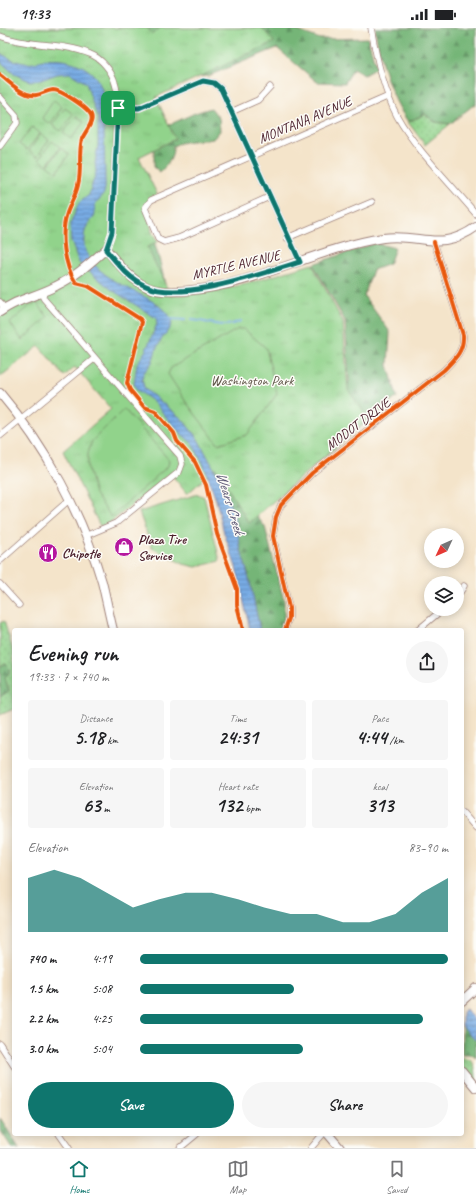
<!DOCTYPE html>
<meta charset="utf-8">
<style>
body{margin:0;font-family:Caveat,sans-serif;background:#f6f6f6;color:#202124;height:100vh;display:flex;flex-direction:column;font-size:15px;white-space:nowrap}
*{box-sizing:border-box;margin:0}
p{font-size:13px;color:#757577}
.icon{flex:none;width:22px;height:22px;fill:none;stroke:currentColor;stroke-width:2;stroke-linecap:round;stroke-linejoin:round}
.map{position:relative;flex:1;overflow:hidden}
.side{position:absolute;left:12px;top:600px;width:452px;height:508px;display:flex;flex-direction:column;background:#fff;border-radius:4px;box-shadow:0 2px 10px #0003}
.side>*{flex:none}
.needle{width:26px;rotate:226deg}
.fabs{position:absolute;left:424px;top:500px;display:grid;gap:8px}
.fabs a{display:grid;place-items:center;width:40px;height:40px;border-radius:50%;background:#fff;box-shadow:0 2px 10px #0003;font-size:20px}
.pin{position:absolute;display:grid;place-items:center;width:34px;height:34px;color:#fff;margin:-17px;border-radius:8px;box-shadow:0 2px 6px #0006}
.round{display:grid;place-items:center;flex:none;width:42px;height:42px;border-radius:21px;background:#f6f6f6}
.overview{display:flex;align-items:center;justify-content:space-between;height:68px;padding:0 16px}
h1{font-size:22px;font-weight:600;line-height:30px}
.metrics{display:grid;grid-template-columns:repeat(3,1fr);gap:6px;height:68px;padding:4px 16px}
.metrics div{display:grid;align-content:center;border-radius:4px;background:#f6f6f6;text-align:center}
.metrics b{font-size:20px;font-weight:600}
.metrics small{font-size:11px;font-weight:400}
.metrics p{font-size:11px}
.chart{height:112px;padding:8px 16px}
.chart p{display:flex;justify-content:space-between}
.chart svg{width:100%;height:72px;margin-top:4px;fill:#0f766e;opacity:.7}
.cta{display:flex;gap:8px;margin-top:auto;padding:8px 16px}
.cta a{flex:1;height:46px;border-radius:24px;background:#0f766e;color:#fff;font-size:16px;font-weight:600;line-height:46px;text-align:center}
.cta a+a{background:#f6f6f6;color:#202124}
ul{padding:0 16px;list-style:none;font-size:13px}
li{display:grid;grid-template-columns:64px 48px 1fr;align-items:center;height:30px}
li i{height:10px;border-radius:5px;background:#0f766e}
.status{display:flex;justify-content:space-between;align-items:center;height:28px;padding:0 20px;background:#fff;direction:ltr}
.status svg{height:11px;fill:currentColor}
.menu{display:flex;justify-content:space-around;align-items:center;height:56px;border-top:1px solid #e0e0e0;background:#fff;font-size:11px;color:#757577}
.menu a{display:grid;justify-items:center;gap:2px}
.menu .selected{color:#0f766e}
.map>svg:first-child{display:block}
.grass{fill:url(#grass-dots);stroke:#6e795b}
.forest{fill:url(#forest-firs);stroke:#5f6a51}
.park{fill:url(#park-tufts);stroke:#6e795b}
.garden{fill:#91d38b;stroke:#6e795b}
.water{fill:url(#water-rules);stroke:#606588}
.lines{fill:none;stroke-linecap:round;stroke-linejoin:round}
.stream{stroke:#77abe4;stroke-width:2}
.street-casing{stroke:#9f827a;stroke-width:7}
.secondary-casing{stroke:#9f827a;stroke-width:10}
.street{stroke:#fff;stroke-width:5.5}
.secondary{stroke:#fff;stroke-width:8}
.cycleway-casing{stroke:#fdfcf7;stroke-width:6}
.cycleway{stroke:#e8590c;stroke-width:4}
.route-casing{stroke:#fff;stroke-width:8}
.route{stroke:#0f766e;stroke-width:5}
.labels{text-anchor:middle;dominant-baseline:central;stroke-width:3;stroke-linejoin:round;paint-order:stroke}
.street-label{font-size:14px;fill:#4a1f2b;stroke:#fdfcf7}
.park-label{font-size:14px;fill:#5f5548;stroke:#fdfcf7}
.poi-label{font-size:14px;font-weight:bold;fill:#4a1f2b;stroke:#fdfcf7;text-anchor:start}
.water-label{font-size:15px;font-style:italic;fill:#5c5775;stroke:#fdfcf7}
</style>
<div class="status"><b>19:33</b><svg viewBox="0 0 49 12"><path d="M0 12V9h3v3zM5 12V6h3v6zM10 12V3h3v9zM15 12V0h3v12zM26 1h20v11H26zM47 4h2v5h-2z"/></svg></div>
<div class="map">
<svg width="476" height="1120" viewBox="0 0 476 1120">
<defs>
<pattern id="grass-dots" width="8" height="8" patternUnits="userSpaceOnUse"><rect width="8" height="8" fill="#91d38b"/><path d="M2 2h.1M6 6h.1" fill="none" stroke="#7fb578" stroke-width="1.8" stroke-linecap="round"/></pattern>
<pattern id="forest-firs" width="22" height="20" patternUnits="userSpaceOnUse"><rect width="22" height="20" fill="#74b577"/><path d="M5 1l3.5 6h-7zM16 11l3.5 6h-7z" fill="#619362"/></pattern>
<pattern id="park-tufts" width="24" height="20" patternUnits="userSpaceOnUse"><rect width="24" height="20" fill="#91d38b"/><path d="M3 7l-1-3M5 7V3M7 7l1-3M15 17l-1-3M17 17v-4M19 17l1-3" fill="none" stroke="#7fb578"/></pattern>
<pattern id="water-rules" width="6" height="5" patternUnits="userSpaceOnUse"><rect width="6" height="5" fill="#77abe4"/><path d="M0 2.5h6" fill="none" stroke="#648bb9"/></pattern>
</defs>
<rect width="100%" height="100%" fill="#fdfcf7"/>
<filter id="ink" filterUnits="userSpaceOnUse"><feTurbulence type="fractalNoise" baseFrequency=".025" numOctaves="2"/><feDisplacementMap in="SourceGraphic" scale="8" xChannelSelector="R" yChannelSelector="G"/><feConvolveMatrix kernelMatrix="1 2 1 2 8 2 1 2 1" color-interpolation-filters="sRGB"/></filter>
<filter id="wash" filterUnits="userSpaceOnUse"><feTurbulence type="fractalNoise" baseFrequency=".012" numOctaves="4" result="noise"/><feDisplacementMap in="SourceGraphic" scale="16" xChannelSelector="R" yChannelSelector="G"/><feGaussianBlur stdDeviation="0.9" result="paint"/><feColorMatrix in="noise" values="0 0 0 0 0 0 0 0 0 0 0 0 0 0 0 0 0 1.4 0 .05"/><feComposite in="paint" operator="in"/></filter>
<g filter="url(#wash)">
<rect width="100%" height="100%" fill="#f4e4ca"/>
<path class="grass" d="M425,86L435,94L450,96L425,117L408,94Z
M4,593L14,625V681L0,687V669L9,662L5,650V636L0,638V595Z
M462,1030L471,1032C476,1039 476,1045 476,1054L462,1038Z"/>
<path class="forest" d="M38,0H290L320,11L368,10L376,40L364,47L353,41L345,55L317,54L277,20L208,48L196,49Z
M375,0H476V75L450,96L435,94L425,86L408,94C390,68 379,31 375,0Z
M211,80L219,90L220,103L213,111C199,113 184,112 173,118C173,131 169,135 160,144L154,139V114L147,111L141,123L133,160L136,165L144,167C138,184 149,198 154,214C159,228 162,242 165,256L159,258L140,248L132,236L123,210L118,187L122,105L139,92L162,100L195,85Z
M375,215L395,220L389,236L373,242L364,268L390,304L388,337L397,369L276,469L343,371L349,353L345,293L313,236Z
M214,429L265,499L284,573V593L280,602H260L240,518L237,498L209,433Z
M5,636L9,640V645L5,650L9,663L0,669V638Z
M462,998L476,1012V1030L472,1027H462Z
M0,1090L1,1091L19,1120H12L0,1102Z"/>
<path class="park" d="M0,0H147L153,7L160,0H262L274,14L156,69L175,111L139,129L157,166L146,176L152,204L157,214L147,219L171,268L208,264L246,256L312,236L343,294L348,362L368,390L249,495L216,440L187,466L171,446L108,496L100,498L63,423L111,381L75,339L64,348L39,318L0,349Z"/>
<path class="garden" d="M54,72L62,79L50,96L42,90Z
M65,80L73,86L61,103L52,97Z
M76,88L84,94L71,111L63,105Z
M32,99L40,105L27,122L19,116Z
M41,106L49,112L37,129L29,123Z
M52,113L60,119L47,137L39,131Z
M61,120L69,126L57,144L48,138Z
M37,275L48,289L22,312L10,295L31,277Z
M238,301H244L266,320L277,366L247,407L218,416L186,374L168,346L171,340L176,337Z
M124,381L169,432L168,438L111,489L95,466L88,440V425L92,413Z
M198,466L204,469L220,533L196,539L183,536L152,520L139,484Z"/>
<path class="water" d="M0,25C9,31 23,37 34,35C37,35 39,32 43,32C66,29 95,37 102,62C104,68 106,77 106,83C106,88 104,93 104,98C104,115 105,132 105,149C105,154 106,160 104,165C103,169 97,172 95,177C94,180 96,185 94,189C93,192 88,194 87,198C83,206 83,216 86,224C103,261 163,265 172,295C168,304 163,308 159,316C155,321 155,328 152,334C146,345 138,344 145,361L182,391L198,411L225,461L237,498L240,518L250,554L260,602H250L236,539L224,505L216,472L203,435L192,415L177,402L153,373L137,362L134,356L137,336L146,322L157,296L156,290L112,262L79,235L71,213L70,197L79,175L89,167L96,144L95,135L98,117V91L86,55L70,45L57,46L41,52L30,53L14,46L0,33Z
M466,981L476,994V1012L462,998V984Z"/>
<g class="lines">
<path class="stream" d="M168,291L185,292
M191,292C209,293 223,302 240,293"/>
</g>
</g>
<g filter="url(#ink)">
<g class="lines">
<defs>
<path id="street" d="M371,0C376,29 383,61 397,88C415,121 452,157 476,186
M0,8C29,19 61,14 90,26C101,30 112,43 115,55C120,71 117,90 116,106C115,139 113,172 112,204L106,221
M0,69L16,87L17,95L0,118
M117,80H139L203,53L214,55L221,61L300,234
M231,84L258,72L270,59
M269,169L179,210L164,214L158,211L145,180L151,172L389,68
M287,210L372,174
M41,265L44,271C90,323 134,376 180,428L182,436L179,444L116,495L85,508
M0,274L4,281
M0,408L95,330
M0,533L69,472
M0,556L19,577
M457,569L464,558
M285,602L289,590V580L273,508L276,489L281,477L312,445L444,342C455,331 464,323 463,307L434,214
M418,602L443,581
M462,784L476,800
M0,1016L14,1038
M59,1106L69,1120
M180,1120L197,1106
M311,1120L323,1106"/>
<path id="secondary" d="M0,284C16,271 38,268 56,258C75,249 90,235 106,221C121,239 138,262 163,263C240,267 309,221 383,210C421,205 439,225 476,199
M0,365C46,419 82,486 102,554C106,570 109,586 113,602
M462,973L476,960
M462,1043L476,1060
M328,1106L340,1120"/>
</defs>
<use href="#street" class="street-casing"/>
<use href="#secondary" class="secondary-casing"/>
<use href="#street" class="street"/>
<use href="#secondary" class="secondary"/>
<defs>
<path id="cycleway" d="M0,47C8,53 17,63 27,66C39,70 43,63 53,62C61,62 84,78 89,84C97,92 85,103 82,111C78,126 82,142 78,157C76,167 70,176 67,185C60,206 64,237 76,255L88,258L140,291L142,294L127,355L130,362L144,379L155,383L174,405L177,413L195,434L206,457L217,506L237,561V577L243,602
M285,602L289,590V580L273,508L276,489L281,477L312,445L444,342C455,331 464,323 463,307L434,214"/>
</defs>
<use href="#cycleway" class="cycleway-casing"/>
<use href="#cycleway" class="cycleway"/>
</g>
</g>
<g class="lines" filter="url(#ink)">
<defs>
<path id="route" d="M203,53L214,55L221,61L300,234C263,245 181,275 146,258C129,251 117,235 106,222L112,204L118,80H139Z"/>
</defs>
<use href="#route" class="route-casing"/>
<use href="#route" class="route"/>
</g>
<defs>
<symbol id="shop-disc" viewBox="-11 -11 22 22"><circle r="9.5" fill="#b5179e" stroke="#fdfcf7"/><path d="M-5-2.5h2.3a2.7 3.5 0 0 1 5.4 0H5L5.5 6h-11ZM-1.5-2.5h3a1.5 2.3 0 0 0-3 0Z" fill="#fff"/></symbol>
<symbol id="restaurant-disc" viewBox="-11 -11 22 22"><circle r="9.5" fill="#b5179e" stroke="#fdfcf7"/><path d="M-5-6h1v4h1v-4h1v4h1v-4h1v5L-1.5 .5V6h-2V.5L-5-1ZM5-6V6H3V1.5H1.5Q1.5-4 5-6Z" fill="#fff"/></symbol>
</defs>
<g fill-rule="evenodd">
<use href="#shop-disc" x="113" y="508" width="22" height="22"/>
<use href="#restaurant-disc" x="37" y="514" width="22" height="22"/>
</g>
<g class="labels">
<g class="street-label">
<text transform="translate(305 92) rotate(-23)">MONTANA AVENUE</text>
<text transform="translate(236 237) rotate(-13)">MYRTLE AVENUE</text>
<text transform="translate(358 396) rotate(-37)">MODOT DRIVE</text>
</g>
<g class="park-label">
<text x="252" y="352">Washington Park</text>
</g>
<g class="poi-label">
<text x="138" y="511">Plaza Tire<tspan x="138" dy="16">Service</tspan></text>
<text x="62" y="525">Chipotle</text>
</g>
<g class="water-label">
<text transform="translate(230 475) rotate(73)">Wears Creek</text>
</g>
</g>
</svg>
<div class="fabs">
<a><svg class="needle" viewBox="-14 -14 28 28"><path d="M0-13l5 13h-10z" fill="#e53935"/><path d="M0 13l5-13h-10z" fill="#757577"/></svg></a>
<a><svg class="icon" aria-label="layers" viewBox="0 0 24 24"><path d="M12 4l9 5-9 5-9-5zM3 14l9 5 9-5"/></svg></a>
</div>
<div class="pin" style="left:118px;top:80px;background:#1e9e55"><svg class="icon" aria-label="arrive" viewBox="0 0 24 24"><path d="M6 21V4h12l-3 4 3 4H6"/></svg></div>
<section class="side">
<div class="overview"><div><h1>Evening run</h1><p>19:33 · 7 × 740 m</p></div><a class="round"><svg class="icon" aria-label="share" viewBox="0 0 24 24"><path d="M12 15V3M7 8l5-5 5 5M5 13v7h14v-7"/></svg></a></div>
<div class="metrics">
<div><p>Distance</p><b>5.18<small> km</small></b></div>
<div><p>Time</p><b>24:31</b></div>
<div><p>Pace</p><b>4:44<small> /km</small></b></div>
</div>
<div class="metrics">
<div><p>Elevation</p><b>63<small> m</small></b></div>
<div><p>Heart rate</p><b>132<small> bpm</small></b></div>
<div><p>kcal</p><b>313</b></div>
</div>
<div class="chart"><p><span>Elevation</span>83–90 m</p>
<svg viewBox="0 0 160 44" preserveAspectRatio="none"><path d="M0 44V11L10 6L20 11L30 20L40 29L50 24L60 20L70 20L80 24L90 29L100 33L110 33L120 38L130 38L140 33L150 20L160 11V44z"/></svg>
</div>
<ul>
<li><b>740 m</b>4:19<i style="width:100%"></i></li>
<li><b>1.5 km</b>5:08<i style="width:50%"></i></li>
<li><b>2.2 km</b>4:25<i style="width:92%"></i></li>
<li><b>3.0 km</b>5:04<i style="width:53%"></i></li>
</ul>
<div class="cta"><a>Save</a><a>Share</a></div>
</section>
</div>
<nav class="menu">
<a class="selected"><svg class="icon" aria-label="home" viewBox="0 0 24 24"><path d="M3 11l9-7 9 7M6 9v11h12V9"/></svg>Home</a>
<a><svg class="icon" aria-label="map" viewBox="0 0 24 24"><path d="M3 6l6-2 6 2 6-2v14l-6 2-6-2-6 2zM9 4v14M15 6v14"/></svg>Map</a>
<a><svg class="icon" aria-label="saved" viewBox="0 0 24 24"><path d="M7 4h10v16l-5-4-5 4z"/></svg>Saved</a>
</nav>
